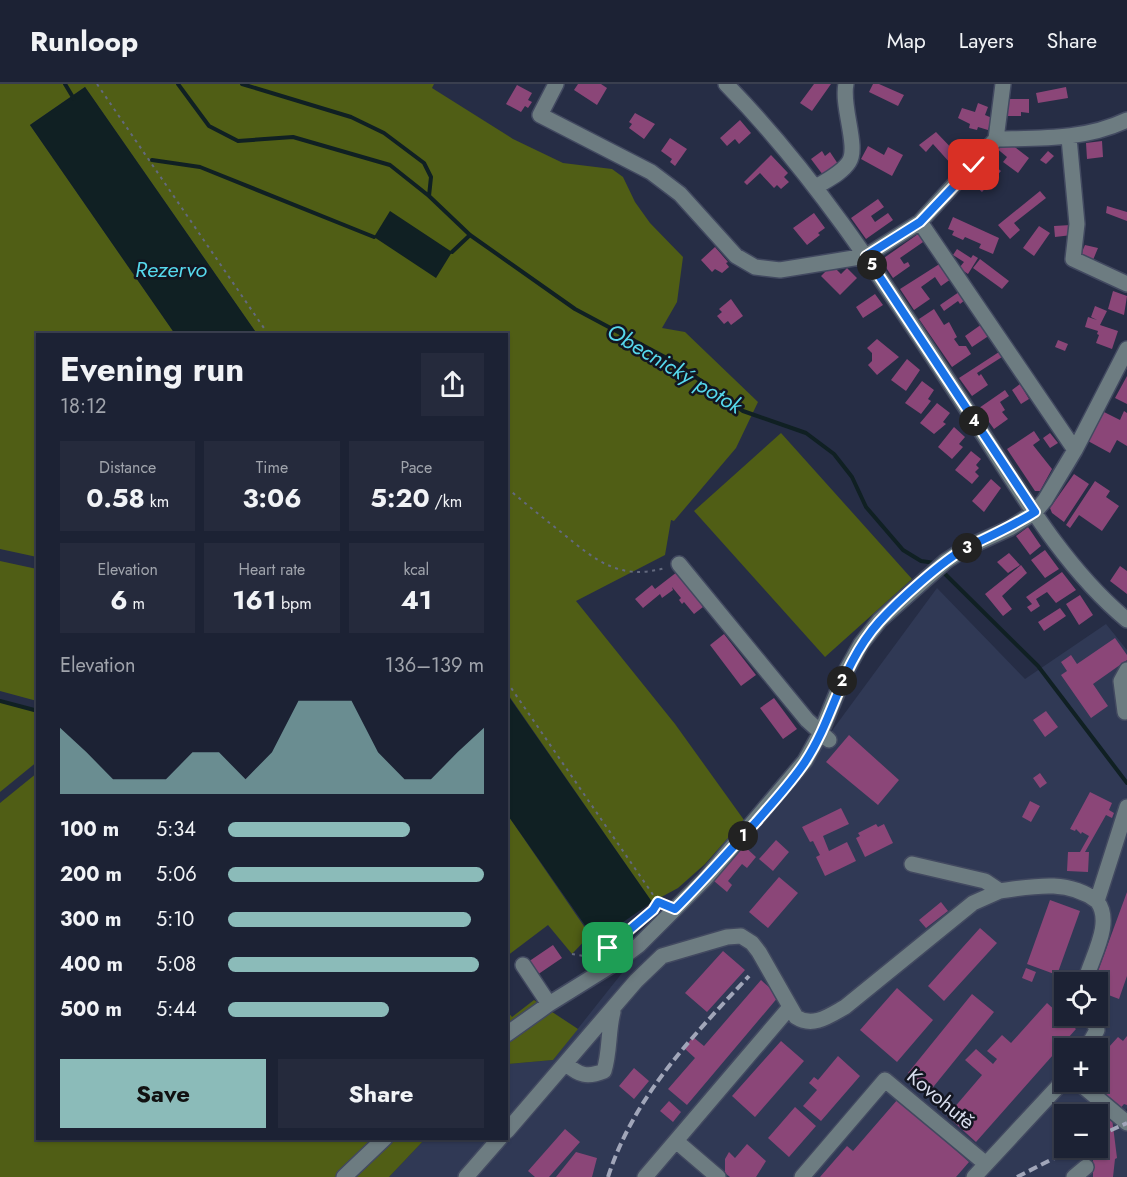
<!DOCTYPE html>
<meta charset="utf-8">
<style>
body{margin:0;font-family:Jost,sans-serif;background:#252a3c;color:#f1f3f6;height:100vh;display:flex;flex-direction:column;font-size:22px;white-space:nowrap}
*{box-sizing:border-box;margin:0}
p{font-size:20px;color:#a0a4ac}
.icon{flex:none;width:33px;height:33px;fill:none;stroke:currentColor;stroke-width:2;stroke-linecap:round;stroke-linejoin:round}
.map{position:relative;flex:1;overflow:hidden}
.side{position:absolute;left:36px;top:249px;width:472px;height:807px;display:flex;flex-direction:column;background:#1c2234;border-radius:0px;box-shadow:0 2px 4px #0004,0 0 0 2px #3a3f4f}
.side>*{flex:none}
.tools{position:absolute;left:1054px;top:888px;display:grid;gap:12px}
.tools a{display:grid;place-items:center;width:54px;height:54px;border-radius:0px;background:#1c2234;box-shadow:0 2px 4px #0004,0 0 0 2px #3a3f4f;font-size:30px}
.pin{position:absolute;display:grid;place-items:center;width:51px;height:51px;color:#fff;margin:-26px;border-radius:12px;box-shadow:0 3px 9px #0006}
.km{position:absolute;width:30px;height:30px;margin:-15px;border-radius:50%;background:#222;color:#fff;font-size:16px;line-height:30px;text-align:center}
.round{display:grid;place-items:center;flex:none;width:63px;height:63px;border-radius:0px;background:#252a3c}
.overview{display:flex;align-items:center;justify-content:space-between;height:102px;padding:0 24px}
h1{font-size:33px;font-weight:700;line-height:45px}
.stats{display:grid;grid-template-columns:repeat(3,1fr);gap:9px;height:102px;padding:6px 24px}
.stats div{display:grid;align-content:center;border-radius:0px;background:#252a3c;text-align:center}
.stats b{font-size:26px;font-weight:700}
.stats small{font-size:16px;font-weight:400}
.stats p{font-size:16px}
.chart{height:168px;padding:12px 24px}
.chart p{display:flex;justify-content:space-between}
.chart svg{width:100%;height:108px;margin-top:6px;fill:#8bbbb9;opacity:.7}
.button{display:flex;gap:12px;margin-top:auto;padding:12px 24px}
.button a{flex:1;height:69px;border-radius:0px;background:#8bbbb9;color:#111;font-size:24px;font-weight:700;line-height:69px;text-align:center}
.button a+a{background:#252a3c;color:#f1f3f6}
ul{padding:0 24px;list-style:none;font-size:20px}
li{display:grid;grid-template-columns:96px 72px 1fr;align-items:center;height:45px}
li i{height:15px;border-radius:8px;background:#8bbbb9}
header{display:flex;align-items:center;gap:36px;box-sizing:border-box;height:84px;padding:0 30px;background:#1c2234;border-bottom:2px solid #3a3f4f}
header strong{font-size:28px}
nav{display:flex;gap:33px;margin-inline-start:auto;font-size:21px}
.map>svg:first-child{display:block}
.built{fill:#303955;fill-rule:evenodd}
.green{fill:#505e15}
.water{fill:#102023}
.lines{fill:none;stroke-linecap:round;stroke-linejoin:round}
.stream{stroke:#102023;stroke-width:4}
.building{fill:#8b4678}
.minor-casing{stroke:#424960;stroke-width:18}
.path{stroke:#63697e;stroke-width:2;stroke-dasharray:3 4.5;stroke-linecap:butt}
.minor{stroke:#6d7c81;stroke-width:15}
.rail{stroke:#a1a6b9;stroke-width:4;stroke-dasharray:9 4.5;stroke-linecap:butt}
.route-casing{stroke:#fff;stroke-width:12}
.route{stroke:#1a73e8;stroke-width:8}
.labels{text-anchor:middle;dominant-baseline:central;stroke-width:5;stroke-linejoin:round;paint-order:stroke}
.street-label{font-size:21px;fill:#d8dded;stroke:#131621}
.water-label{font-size:22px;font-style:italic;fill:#56d8ec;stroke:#131621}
</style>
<header>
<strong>Runloop</strong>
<nav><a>Map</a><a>Layers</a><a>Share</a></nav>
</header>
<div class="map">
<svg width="1127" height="1093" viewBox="0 0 1127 1093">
<rect width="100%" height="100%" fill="#262d45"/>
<path class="built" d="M937,504L1025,595L1106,540L1127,566V1024L1118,1037L1127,1041V1093H389L425,1055L507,1054V980L553,976L626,884L714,797L761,743ZM1065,898H1098V932H1065ZM1065,964H1098V998H1065ZM1065,1030H1098V1064H1065Z"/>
<path class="green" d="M0,0H434L432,4L513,55L563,79L612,85L623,93L635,118L650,139L683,173L677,218L662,244L685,248L758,318L736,364L674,437L671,436L665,471L576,517L675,640L744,736L705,780L678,804L652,818L507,609V250H257L85,3L30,41L175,250H38L37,473L0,465Z
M781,349L912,495L825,573L694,427Z
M0,477L37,485V617L0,607Z
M0,616L37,627L38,677L0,708Z
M37,689L38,1054L425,1055L389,1093H0V719Z
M507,730L590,851L572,870L548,841L507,872Z
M534,916L578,945L553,976L507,980V927L512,933Z"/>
<path class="water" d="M85,3L257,250H175L30,41Z
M390,127L452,168L436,194L374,153Z
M507,610L652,818L596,857L507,730Z"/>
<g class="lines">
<path class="stream" d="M65,0L74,15
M178,0L209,42L238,57L293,53L390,81L429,112L470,151L575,225L676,279L743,327L806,349L834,370L852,393L866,423L903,466L921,477L935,479
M242,0L351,33L384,49L424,79L431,93L429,112
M152,76L200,83L374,153
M452,168L470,151
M942,487L1038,582L1127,699
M0,617L38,627"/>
</g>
<path class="building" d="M578,0H601L607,4L597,21L574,6Z
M814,0H831L812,27L800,19Z
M873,0H879L904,11L898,22L869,8Z
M517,1L532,9L528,16L532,18L528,24L525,22L521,28L506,20Z
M1066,3L1068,14L1038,19L1036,9Z
M1003,15H1029V29L1021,28V32H1002Z
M978,19L988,23L985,31L992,34L988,46L978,43L977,46L969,44L970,40L958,34L962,24L975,28Z
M635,29L655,40L644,55L629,44L632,40L629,38Z
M740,36L751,49L739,60L735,55L727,62L720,54Z
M936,48L959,72L951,80L933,60L926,68L919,61Z
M670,54L687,65L675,82L670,78L672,75L661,67Z
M1007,57L1029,74L1018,89L1003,78L1007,73L995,63Z
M1102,57L1103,73L1087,75L1086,59Z
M868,62L884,71L888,63L903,71L892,92L861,75Z
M822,67L825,72L830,68L838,80L823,91L811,75Z
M1048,67L1054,72L1046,80L1040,76Z
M771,71L788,89L784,93L789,98L781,105L777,101L774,104L760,89L747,101L744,98Z
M985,74L1001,87L982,108L967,95Z
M1040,107L1046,114L1014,139L1020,146L1010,155L998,141Z
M878,115L884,123L871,132L875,138L888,129L893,136L866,155L851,134Z
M1107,122L1127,128V137L1106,129Z
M814,129L825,144L818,149L820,151L807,161L793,144Z
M953,133L999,154L993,170L979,164L981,160L965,153L963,156L952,151L954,147L948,145Z
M1071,141L1072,151L1055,153L1054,142Z
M1039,142L1050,149L1034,172L1023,164Z
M921,148L926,156L900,174L904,180L908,178L910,182L893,194L881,176Z
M1085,161L1098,164L1093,176L1080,172Z
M715,163L728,178L726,179L729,183L722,189L715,185L712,188L701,176Z
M957,165L971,174L973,171L978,174L968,190L959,184L964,178L953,171Z
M980,175L1009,197L1002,205L973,184Z
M941,179L951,195L941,202L935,193L921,203L930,215L914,226L900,205Z
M832,181L841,190L847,184L857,194L840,211L821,192Z
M1113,207L1127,212L1124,231L1108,225Z
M959,208L965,216L960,220L958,217L944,227L940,221Z
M875,210L883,221L863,234L856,223Z
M731,215L743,232L731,241L728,237L724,240L717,232L722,228L719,225Z
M1095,222L1107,227L1100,241L1118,247L1112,265L1096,259L1099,251L1097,250L1098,247L1085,243L1088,233L1097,236L1091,233Z
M934,225L944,241L949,238L957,253L954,255L959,262H966L971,270L952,283L919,235Z
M982,240L990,251L972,263L965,252Z
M877,255L899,273L877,291L868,281L872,277V269L867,264Z
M1058,256L1068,260L1065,267L1055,263Z
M999,268L1002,273L977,289L979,292L981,290L988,301L972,312L959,294Z
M907,275L920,286L906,307L891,296Z
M1127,292V320L1115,314Z
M922,297L934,306L928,315L931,317L921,330L905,319Z
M1020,300L1029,315L1021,320L1012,306Z
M1005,306L1009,312L1000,318L1005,326L1002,328L1008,335L994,345L979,324Z
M937,319L950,329L943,338L946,340L934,350L920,339Z
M1124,327L1127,329V362L1117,356L1110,369L1088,357L1104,328L1120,336Z
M954,343L965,353L959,360L963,363L952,375L938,363Z
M1034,347L1040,356L1033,361L1052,385L1040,407H1035L1007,365Z
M1050,349L1058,359L1050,364L1043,354Z
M971,367L981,375L976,381L979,384L975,388L979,392L972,400L955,386Z
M1074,390L1089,400L1064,438L1052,429L1050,424Z
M991,395L1001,404L984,428L972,417Z
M1095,397L1110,407L1106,413L1119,422L1102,447L1079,431L1070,444L1066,441Z
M1028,443L1041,462L1030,471L1016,452Z
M1045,466L1059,485L1045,494L1031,476Z
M1009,469L1020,481L1008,489L997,478Z
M1021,481L1027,489L1002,512L1012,525L1003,532L985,510Z
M1120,482L1127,487V510L1110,497Z
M677,488L703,523L694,530L684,518L682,520L679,516L681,514L672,503L673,506L662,514L660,510L643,524L635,515L652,501L655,505Z
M1062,488L1076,506L1056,519L1047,508L1036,515L1040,522L1031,528L1027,523L1032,520L1026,513Z
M1080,511L1093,531L1079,541L1066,520Z
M1060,524L1066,532L1044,547L1038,538Z
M724,550L756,591L741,602L710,561Z
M1115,554L1127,571V576L1093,600L1108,622L1091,634L1061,591L1067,587L1061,578L1071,571L1077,580Z
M774,614L797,645L783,655L760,624Z
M1046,627L1058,643L1045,653L1033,636Z
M849,651L899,696L878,721L826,678Z
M1040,689L1047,699L1040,704L1033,694Z
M1090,708L1112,719L1109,726L1114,729L1112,734L1106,731L1085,768H1089L1088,788L1067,787L1068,768H1080L1089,752L1082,748L1081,750L1076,745L1075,747L1070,745Z
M1030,717L1040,722L1031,738L1022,733Z
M841,724L849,740L823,752L829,767L847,758L856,777L825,792L816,773L820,771L813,757L810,758L802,743Z
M876,740L878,743L884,740L893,759L865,773L856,754L860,752L858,749Z
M776,756L789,768L773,787L759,775Z
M743,761L756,773L747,784L742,780L728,797L732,801L727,808L714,797Z
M779,793L798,809L768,844L749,828Z
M1127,808V892L1119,915L1098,907V898H1094Z
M1050,816L1080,827L1057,891L1027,880Z
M941,818L948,827L926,844L919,836Z
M980,844L997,859L944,917L928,902Z
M553,861L562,874L537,891L528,878Z
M723,867L745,886L707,928L685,909Z
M1026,884L1036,888L1032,898L1022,894Z
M761,896L779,912L687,1021L668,1005L695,974L684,964L693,953L704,962Z
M897,904L933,936L897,978L860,946Z
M972,910L994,928L930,1007L908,989Z
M1047,919L1076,945L976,1058L947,1032L982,991L965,976L976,965L993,980L997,975L987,967L1002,951L1011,959Z
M1127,952V1021L1124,1020L1112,1034L1117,1074L1115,1075L1113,1093H1093V1064H1098V1031H1101L1090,1020L1107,1000L1098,992V975L1118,953L1123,957Z
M781,957L804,977L755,1033L732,1012Z
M838,972L860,992L821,1037L803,1022L817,1006L809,999L814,993L818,996Z
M634,984L649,997L634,1015L619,1002Z
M898,1015L969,1078L956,1093H820L847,1062L853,1067Z
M669,1017L681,1028L673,1038L660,1027Z
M795,1023L816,1042L789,1073L768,1054Z
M565,1045L580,1058L549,1093H535L528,1087Z
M747,1060L766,1077L756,1093H730L725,1089V1075L729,1068L735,1074Z
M576,1068L597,1074L592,1093H556Z"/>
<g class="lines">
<defs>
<path id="minor" d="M556,0L540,31L651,88L680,110L736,172L755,183L780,186L866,172L920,138L996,55C1041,54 1085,56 1127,36
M726,0C825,101 899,222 976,339C1020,407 1064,484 1127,536
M1069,54L1077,140L1073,175L1127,200
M996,55L1003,0
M816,103C827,96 842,89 849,78C859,63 841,22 846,0
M920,138L1075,366
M679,480L807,636L829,656
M1125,628L1121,597L1127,586
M912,780L985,797L1000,807C1034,802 1068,795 1097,817L1127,723
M523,881L549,920
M1085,898C1091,874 1114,839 1097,817
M507,950L549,920L615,879L639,861L705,795L805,677L821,648L846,587L861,560L880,536L946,477L966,464L1010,444L1035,428L1045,416L1075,366L1127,265
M1087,964L1097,946L1091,932
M566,980C579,991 587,994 604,987C610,968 608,947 613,928
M1078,998L1127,1039
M507,1047L636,897L662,872L727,853L741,852L752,859L759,868L796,933C813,944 829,932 845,923L973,819L1000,807
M676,1057L718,1093
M344,1093L385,1054
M466,1093L500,1054
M645,1093L790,923
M802,1093L885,996L986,1080
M974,1093L1065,995
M1074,1093L1086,1083"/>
</defs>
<use href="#minor" class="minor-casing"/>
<path class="path" d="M97,0L268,250
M507,404C525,419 543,434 561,448C595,476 619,497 665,484
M507,598L658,818L662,819
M608,867V864L653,826L658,818
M572,870L595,874"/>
<use href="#minor" class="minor"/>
<path class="rail" d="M1098,1052L1127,1039
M608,1093C634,1012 692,953 749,892
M1017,1093L1074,1064"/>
</g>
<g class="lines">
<defs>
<path id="route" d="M608,864L653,826L658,818L675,825C703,797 729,767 756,738C773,718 791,699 805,678C835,632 840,582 879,538C898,517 942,477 966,464C990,452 1013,442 1035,428L866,172L920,138L974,81"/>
</defs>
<use href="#route" class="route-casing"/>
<use href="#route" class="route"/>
</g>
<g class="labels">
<g class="street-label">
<text transform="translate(941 1015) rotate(40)">Kovohutě</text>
</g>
<g class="water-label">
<text x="171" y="185">Rezervo</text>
<text transform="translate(675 284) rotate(31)">Obecnický potok</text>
</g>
</g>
</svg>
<div class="tools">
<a><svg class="icon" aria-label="locate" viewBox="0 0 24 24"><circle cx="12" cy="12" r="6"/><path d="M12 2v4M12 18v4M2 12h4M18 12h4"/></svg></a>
<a>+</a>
<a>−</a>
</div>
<div class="pin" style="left:608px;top:864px;background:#1e9e55"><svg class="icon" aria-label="arrive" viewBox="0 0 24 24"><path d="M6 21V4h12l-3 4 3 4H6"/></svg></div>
<div class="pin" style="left:974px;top:81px;background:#d93025"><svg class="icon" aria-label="check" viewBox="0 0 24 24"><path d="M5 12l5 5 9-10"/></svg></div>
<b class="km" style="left:743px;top:752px">1</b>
<b class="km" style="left:842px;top:597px">2</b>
<b class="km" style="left:967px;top:464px">3</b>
<b class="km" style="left:974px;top:337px">4</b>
<b class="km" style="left:872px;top:181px">5</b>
<section class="side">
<div class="overview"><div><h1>Evening run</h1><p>18:12</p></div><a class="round"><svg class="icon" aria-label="share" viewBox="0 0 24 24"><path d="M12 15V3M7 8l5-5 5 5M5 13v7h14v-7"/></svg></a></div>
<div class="stats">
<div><p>Distance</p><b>0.58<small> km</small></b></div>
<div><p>Time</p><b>3:06</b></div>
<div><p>Pace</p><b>5:20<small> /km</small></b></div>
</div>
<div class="stats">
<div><p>Elevation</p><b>6<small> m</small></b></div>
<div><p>Heart rate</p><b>161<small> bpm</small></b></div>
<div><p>kcal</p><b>41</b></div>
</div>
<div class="chart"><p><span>Elevation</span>136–139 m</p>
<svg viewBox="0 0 160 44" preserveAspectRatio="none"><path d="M0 44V17L10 27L20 38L30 38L40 38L50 27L60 27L70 38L80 27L90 6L100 6L110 6L120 27L130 38L140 38L150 27L160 17V44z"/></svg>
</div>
<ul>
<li><b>100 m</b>5:34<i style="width:71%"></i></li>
<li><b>200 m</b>5:06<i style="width:100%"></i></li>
<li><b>300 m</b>5:10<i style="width:95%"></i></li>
<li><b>400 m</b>5:08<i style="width:98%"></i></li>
<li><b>500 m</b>5:44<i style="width:63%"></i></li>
</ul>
<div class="button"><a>Save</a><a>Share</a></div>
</section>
</div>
